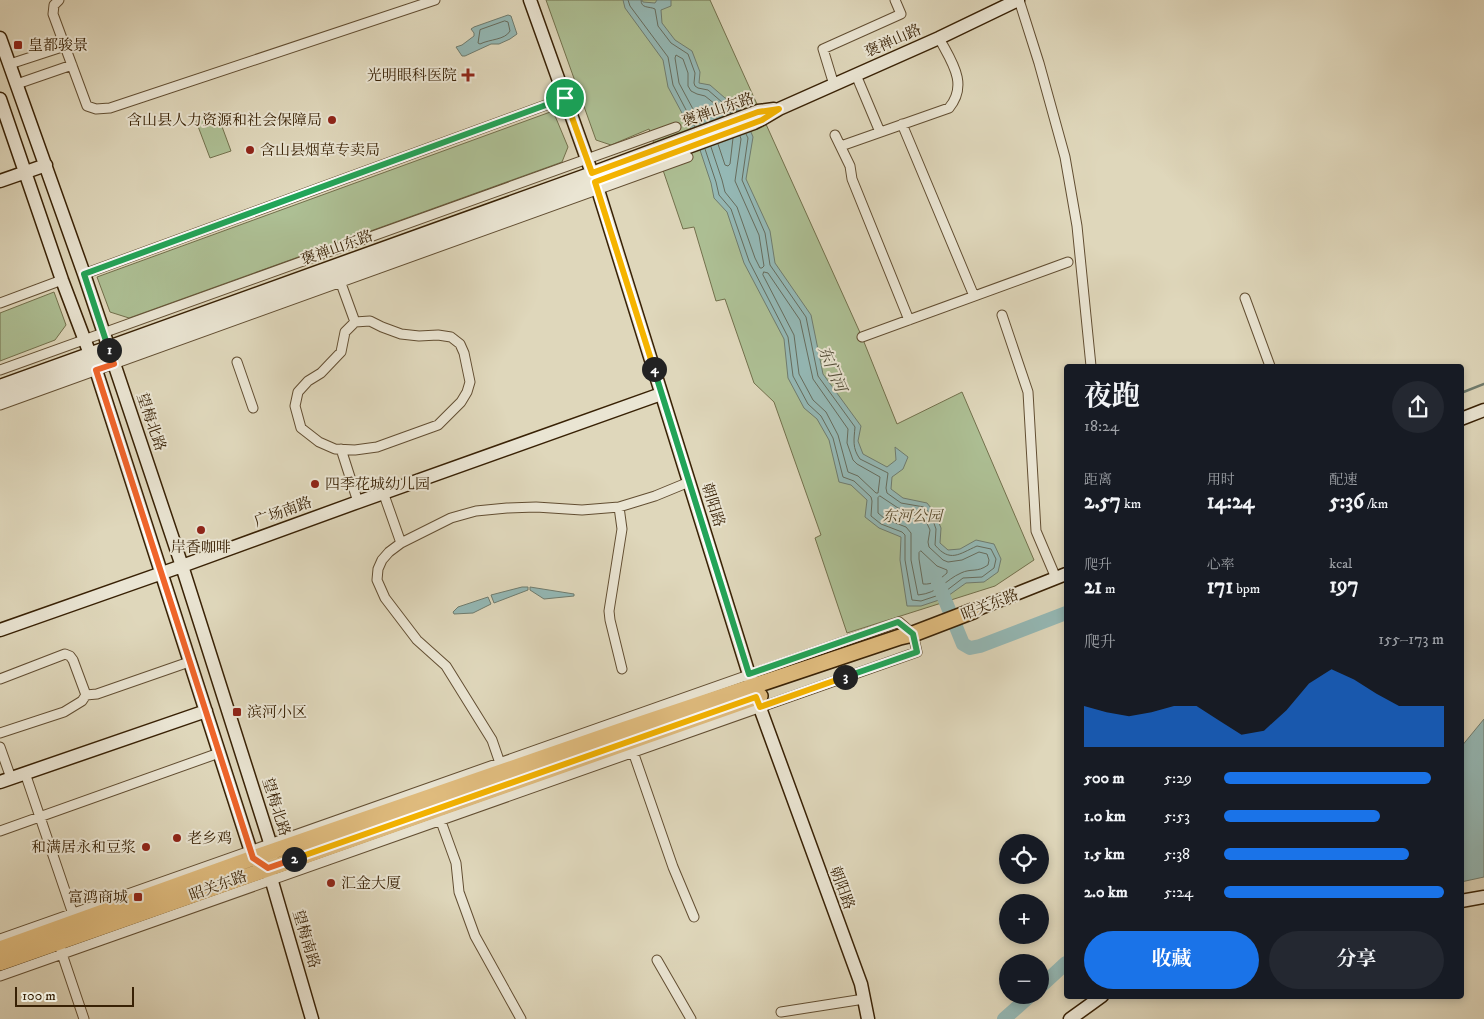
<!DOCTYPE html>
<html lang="zh">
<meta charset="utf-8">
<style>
body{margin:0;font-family:"IM FELL DW Pica","Noto Serif SC",serif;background:#242831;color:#f1f3f6;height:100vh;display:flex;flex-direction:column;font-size:19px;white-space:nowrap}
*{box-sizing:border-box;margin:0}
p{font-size:16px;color:#9ea1a6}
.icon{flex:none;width:28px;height:28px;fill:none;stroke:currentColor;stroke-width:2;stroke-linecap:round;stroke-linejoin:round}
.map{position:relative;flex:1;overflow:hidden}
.panel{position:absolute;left:1064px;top:364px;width:400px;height:635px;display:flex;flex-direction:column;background:#171b24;border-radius:5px;box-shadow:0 2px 8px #0003}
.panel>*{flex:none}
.fabs{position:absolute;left:999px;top:834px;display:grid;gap:10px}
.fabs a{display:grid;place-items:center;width:50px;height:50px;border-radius:50%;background:#171b24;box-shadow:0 2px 8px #0003;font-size:25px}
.scale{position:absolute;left:15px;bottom:12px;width:119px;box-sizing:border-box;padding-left:5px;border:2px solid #382105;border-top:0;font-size:14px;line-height:18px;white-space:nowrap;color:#382105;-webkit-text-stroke:4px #eae5d3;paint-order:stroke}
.pin{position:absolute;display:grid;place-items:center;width:42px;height:42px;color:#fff;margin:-21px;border:2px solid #fff;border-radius:50%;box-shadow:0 1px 5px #0007}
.km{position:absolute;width:25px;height:25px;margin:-12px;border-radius:50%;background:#222;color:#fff;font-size:14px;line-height:25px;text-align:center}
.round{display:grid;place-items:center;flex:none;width:52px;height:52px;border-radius:26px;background:#242831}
.headline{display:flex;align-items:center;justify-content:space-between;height:85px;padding:0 20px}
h1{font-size:28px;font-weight:700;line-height:38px}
.stats{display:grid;grid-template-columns:repeat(3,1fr);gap:8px;height:85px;padding:5px 20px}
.stats div{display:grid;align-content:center}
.stats b{font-size:21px;font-weight:700}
.stats small{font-size:14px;font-weight:400}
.stats p{font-size:14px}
.chart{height:140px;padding:10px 20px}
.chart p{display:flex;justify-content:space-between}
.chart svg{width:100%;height:90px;margin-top:5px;fill:#1a73e8;opacity:.7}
.primary-button{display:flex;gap:10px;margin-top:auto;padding:10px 20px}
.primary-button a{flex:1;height:58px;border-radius:30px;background:#1a73e8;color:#fff;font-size:20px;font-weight:700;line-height:58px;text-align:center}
.primary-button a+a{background:#242831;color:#f1f3f6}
ul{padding:0 20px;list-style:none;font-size:16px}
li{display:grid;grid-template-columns:80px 60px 1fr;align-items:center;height:38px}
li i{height:12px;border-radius:6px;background:#1a73e8}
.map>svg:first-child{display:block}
.green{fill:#adbf94;stroke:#72704c}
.water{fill:#94b8b5;stroke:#6f7c6f}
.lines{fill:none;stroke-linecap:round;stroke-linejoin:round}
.shore{stroke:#666c5d;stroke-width:1}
.stream{stroke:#6f7c6f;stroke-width:2.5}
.river{stroke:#94b8b5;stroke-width:14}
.street-casing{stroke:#624e32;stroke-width:11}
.secondary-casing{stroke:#382105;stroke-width:15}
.primary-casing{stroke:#382105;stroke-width:18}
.street{stroke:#eae5d3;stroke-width:9}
.secondary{stroke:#eae5d3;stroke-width:12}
.primary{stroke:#e0bc7e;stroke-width:15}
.split-1-casing{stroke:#fff;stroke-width:10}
.split-2-casing{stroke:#fff;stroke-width:10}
.split-3-casing{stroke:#fff;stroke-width:10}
.split-4-casing{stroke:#fff;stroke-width:10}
.split-5-casing{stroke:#fff;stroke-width:10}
.split-1{stroke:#22a559;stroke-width:6}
.split-2{stroke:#f0652b;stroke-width:6}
.split-3{stroke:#f5b400;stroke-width:6}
.split-4{stroke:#22a559;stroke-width:6}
.split-5{stroke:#f5b400;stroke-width:6}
.poi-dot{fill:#8f2418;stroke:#eae5d3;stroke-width:2}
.labels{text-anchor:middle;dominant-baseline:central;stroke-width:4;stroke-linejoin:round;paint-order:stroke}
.street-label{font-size:15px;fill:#382105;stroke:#eae5d3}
.poi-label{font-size:15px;fill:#382105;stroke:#eae5d3;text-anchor:start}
.park-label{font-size:15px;font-style:italic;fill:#554829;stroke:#eae5d3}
.water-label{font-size:16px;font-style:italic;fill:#544e3a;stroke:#eae5d3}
</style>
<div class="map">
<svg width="1484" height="1019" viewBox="0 0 1484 1019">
<rect width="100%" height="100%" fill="#dfd7bb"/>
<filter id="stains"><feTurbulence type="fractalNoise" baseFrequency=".004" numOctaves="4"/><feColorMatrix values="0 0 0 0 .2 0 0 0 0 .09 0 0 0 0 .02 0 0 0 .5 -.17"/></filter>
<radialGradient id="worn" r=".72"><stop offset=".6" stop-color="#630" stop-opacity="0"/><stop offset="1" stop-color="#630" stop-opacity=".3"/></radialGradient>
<path class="green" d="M546,0H710L862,337L897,424L962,392L1034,560L995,586L847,633L815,538L821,535L774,402L754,383L725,299L716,301L694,227L683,229L649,129L611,145L596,140Z
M553,111L568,147L562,162L129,318L110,312L97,277Z
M217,113L231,151L210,158L196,121Z
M54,292L66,325L55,340L0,361V313Z"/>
<path class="water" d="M623,0H642L643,2L655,3L657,0H671V6L661,10L662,23L675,40L692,51L700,72L699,83L710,85L725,98L739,102L753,137L746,179L770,231L775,263L811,315L823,374L861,426L858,441L863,454L887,467L896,460L895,447L908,457L903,469L892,477L891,489L903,498L927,503L935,513L941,528L940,543L948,550L960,549L976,540L994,544L1001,559L998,572L984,582L966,583L945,598L921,606H907L900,560L901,537L879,528L865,517L867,500L851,485L839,482L829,440L817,419L804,408L788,378L784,339L744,263L727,212L714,198L711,183L697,141L668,87L663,60L625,8Z
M508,15L511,16L517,34L510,39L499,44H491L465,56H462L456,47L462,45L474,36V33L471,29L474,27Z
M522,587H528V590L494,603L491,595Z
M530,587L574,594V596L544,599L530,590Z
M488,597L491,604L473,613L454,614L453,612L458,607Z
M1484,719V877L1461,882V747Z"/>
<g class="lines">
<path class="shore" d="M628,0L630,6L668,57L673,85L695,127
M641,0C641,9 649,6 655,9L658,26L671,43L688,54L695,73L694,83L695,86L698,88L708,90L723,103L735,106L737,111
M505,21L508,22L510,31C505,40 490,39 480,44L478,43L480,30Z
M701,124L679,83L675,58L676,55L683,59L688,73V86L691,91L697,94L705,96L720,108L731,113
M718,144L725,165L728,166L730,164L733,138
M711,147L722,180L725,192L737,207L755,258L760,268H762L764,266L759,235L735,181L741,139L740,136
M705,149L716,182L719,195L731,209L749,261L788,337L793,376L808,404L821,416L833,438L843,477L854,481L871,497L872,501L871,516L881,524L902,532L905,535V560L912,600L921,601L942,594L963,578L982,577L994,568L996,559L991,549L977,546C959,554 950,563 935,545L936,529L931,515L924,507L901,503L887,493L886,488L888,473L860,459C852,448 854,440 855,427L818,376L806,317L770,265L765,233L742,180L748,138L746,134
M764,272L768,273L800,320L813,379L848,429L847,443L853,460L857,464L880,477L878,493H876L858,476L848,472L838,435L826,412L813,400L799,374L794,335L763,275Z
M880,496L898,508L922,514L925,519L930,530L928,542L929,547L943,560L948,562L962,560L979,552L987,554L989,560L988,565C977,573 971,568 961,573C945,580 939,593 918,595L911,560V533L906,527L885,519L878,513V498Z
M921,551L937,566L947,570V573C940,579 933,585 923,584L919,559V553Z"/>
<path class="stream" d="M1461,393L1484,384"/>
<path class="river" d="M938,583L963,644L970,648L980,646L1066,613
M1040,987L1066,963
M1004,1019L1031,995"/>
<defs>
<path id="street" d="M59,0L54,5L53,14L87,106L96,109L110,108L435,0
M1019,0L1039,63L1065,157L1077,226L1091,366
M10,64L65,46
M856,75L880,132
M17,84L72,65
M834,85L823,49L901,14L895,0
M902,124L974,296
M835,135L850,166L852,179L909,320
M841,146L949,108C969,84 951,61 939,38
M84,274L565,98
M339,278L355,322
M1245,298L1270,366
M0,303L62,280
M1002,315L1028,392L1036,531L1056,578
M370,321L382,327L401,334L419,336L438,335L451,337L460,344L464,353L470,382L467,392L461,402L438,425L377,447L355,450L335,449L319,442L301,428L295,406L298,392L308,381L321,373L341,352L345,332L355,322Z
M862,337L1068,262
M237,362L253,408
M0,370L676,127
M0,405L688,157
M341,449L358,502
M383,492L401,543
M619,507L622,529L609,611L610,620L622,669
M0,679L65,654L70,656L73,660L86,695L97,694L189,662
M0,733L64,712L82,701L86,695
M631,746L673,867L694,917
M0,747L11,778
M501,766L492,740L446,666L417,640L385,598L377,580L378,569L382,560L389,552L401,543L451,518L476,511L507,508L536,507L582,510L619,507L655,496L689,482
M25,773L74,917
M439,816L456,863L459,892L475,936L521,1019
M0,831L219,753
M0,939L899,622L913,634L917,652L0,976
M60,948L84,1019
M657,960L691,1019
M781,1012L864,999"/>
<path id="secondary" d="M530,0L598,190L756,697L861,984L868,1019
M0,38L84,274L182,566L273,852L271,858
M0,99L62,280L96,370L253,858L259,863
M0,181L46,165
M0,386L592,173L758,111L774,109
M0,397L338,275L754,123L762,119L779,109L939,38L1018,0
M1461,419L1484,410
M973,611L1066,574
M0,630L182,566L358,502L661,394
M0,782L206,711
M268,868L312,1019
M1461,901L1484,897
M1070,1019L1102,996"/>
<path id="primary" d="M0,949L253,858L625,729L900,637L913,634L973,611
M0,963L760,696"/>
</defs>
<use href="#street" class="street-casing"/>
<use href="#secondary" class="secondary-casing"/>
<use href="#primary" class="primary-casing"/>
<use href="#street" class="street"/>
<use href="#secondary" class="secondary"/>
<use href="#primary" class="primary"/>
</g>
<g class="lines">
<defs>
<path id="split-1" d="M109,350L84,274L565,98"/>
<path id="split-2" d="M109,350L114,364L96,370L253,858L268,868L294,859"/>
<path id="split-3" d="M294,859L756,697L760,707L845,677"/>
<path id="split-4" d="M654,369L749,674L898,622L913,634L917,652L845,677"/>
<path id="split-5" d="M565,98L592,173L758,112L779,109L762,120L754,123L595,182L654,369"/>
</defs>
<use href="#split-1" class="split-1-casing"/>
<use href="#split-2" class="split-2-casing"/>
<use href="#split-3" class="split-3-casing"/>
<use href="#split-4" class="split-4-casing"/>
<use href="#split-5" class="split-5-casing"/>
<use href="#split-1" class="split-1"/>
<use href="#split-2" class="split-2"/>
<use href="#split-3" class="split-3"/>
<use href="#split-4" class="split-4"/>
<use href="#split-5" class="split-5"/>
</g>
<g class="poi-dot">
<rect x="13" y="40" width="10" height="10" rx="2.5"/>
<path d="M465.5 67.5h5v5h5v5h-5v5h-5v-5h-5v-5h5z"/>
<circle cx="332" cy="120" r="5"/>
<circle cx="250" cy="150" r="5"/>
<circle cx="315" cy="484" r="5"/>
<circle cx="201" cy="530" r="5"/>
<rect x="232" y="707" width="10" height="10" rx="2.5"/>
<circle cx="177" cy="838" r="5"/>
<circle cx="146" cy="847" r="5"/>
<circle cx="331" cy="883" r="5"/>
<rect x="133" y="892" width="10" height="10" rx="2.5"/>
</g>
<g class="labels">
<g class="street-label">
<text transform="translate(893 41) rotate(-24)">褒禅山路</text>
<text transform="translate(718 110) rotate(-19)">褒禅山东路</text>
<text transform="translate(337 248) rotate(-20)">褒禅山东路</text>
<text transform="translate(151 422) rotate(71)">望梅北路</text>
<text transform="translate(713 505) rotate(73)">朝阳路</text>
<text transform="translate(283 512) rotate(-20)">广场南路</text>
<text transform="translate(990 605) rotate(-21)">昭关东路</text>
<text transform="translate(276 807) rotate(72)">望梅北路</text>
<text transform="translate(218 886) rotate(-20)">昭关东路</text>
<text transform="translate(842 888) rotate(70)">朝阳路</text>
<text transform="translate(306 939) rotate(73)">望梅南路</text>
</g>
<g class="poi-label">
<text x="28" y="45">皇都骏景</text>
<text x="457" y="75" text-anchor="end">光明眼科医院</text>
<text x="322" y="120" text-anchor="end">含山县人力资源和社会保障局</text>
<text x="260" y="150">含山县烟草专卖局</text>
<text x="325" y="484">四季花城幼儿园</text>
<text x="201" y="547" text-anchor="middle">岸香咖啡</text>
<text x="247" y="712">滨河小区</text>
<text x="187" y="838">老乡鸡</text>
<text x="136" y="847" text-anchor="end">和满居永和豆浆</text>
<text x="341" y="883">汇金大厦</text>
<text x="128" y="897" text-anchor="end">富鸿商城</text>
</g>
<g class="park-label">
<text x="912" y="516">东河公园</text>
</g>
<g class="water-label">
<text transform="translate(832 369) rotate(67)">东门河</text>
</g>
</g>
<rect width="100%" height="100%" filter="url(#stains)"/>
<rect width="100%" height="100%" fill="url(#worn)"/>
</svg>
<div class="fabs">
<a><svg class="icon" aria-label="locate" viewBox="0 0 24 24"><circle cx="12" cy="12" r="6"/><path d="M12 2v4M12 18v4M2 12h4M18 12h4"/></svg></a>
<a>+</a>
<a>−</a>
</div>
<div class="scale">100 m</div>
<div class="pin" style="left:565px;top:98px;background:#1e9e55"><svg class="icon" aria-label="arrive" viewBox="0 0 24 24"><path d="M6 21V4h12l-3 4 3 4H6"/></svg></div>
<b class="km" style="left:109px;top:350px">1</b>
<b class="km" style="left:294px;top:859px">2</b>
<b class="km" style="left:845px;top:677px">3</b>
<b class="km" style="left:654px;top:369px">4</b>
<section class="panel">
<div class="headline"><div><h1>夜跑</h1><p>18:24</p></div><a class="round"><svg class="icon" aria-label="share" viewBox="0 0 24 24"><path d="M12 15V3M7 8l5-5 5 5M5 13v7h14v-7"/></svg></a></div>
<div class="stats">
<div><p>距离</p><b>2.57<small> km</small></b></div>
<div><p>用时</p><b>14:24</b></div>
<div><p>配速</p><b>5:36<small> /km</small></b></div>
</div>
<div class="stats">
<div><p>爬升</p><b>21<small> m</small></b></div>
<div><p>心率</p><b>171<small> bpm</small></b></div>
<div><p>kcal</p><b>197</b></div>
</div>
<div class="chart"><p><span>爬升</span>155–173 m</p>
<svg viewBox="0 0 160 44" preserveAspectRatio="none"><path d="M0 44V24L10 27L20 29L30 27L40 24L50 24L60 31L70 38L80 36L90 26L100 13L110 6L120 11L130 18L140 24L150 24L160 24V44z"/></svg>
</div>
<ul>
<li><b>500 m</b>5:29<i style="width:94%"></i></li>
<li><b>1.0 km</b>5:53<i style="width:71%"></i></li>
<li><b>1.5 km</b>5:38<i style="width:84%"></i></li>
<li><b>2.0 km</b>5:24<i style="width:100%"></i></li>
</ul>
<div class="primary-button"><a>收藏</a><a>分享</a></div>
</section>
</div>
